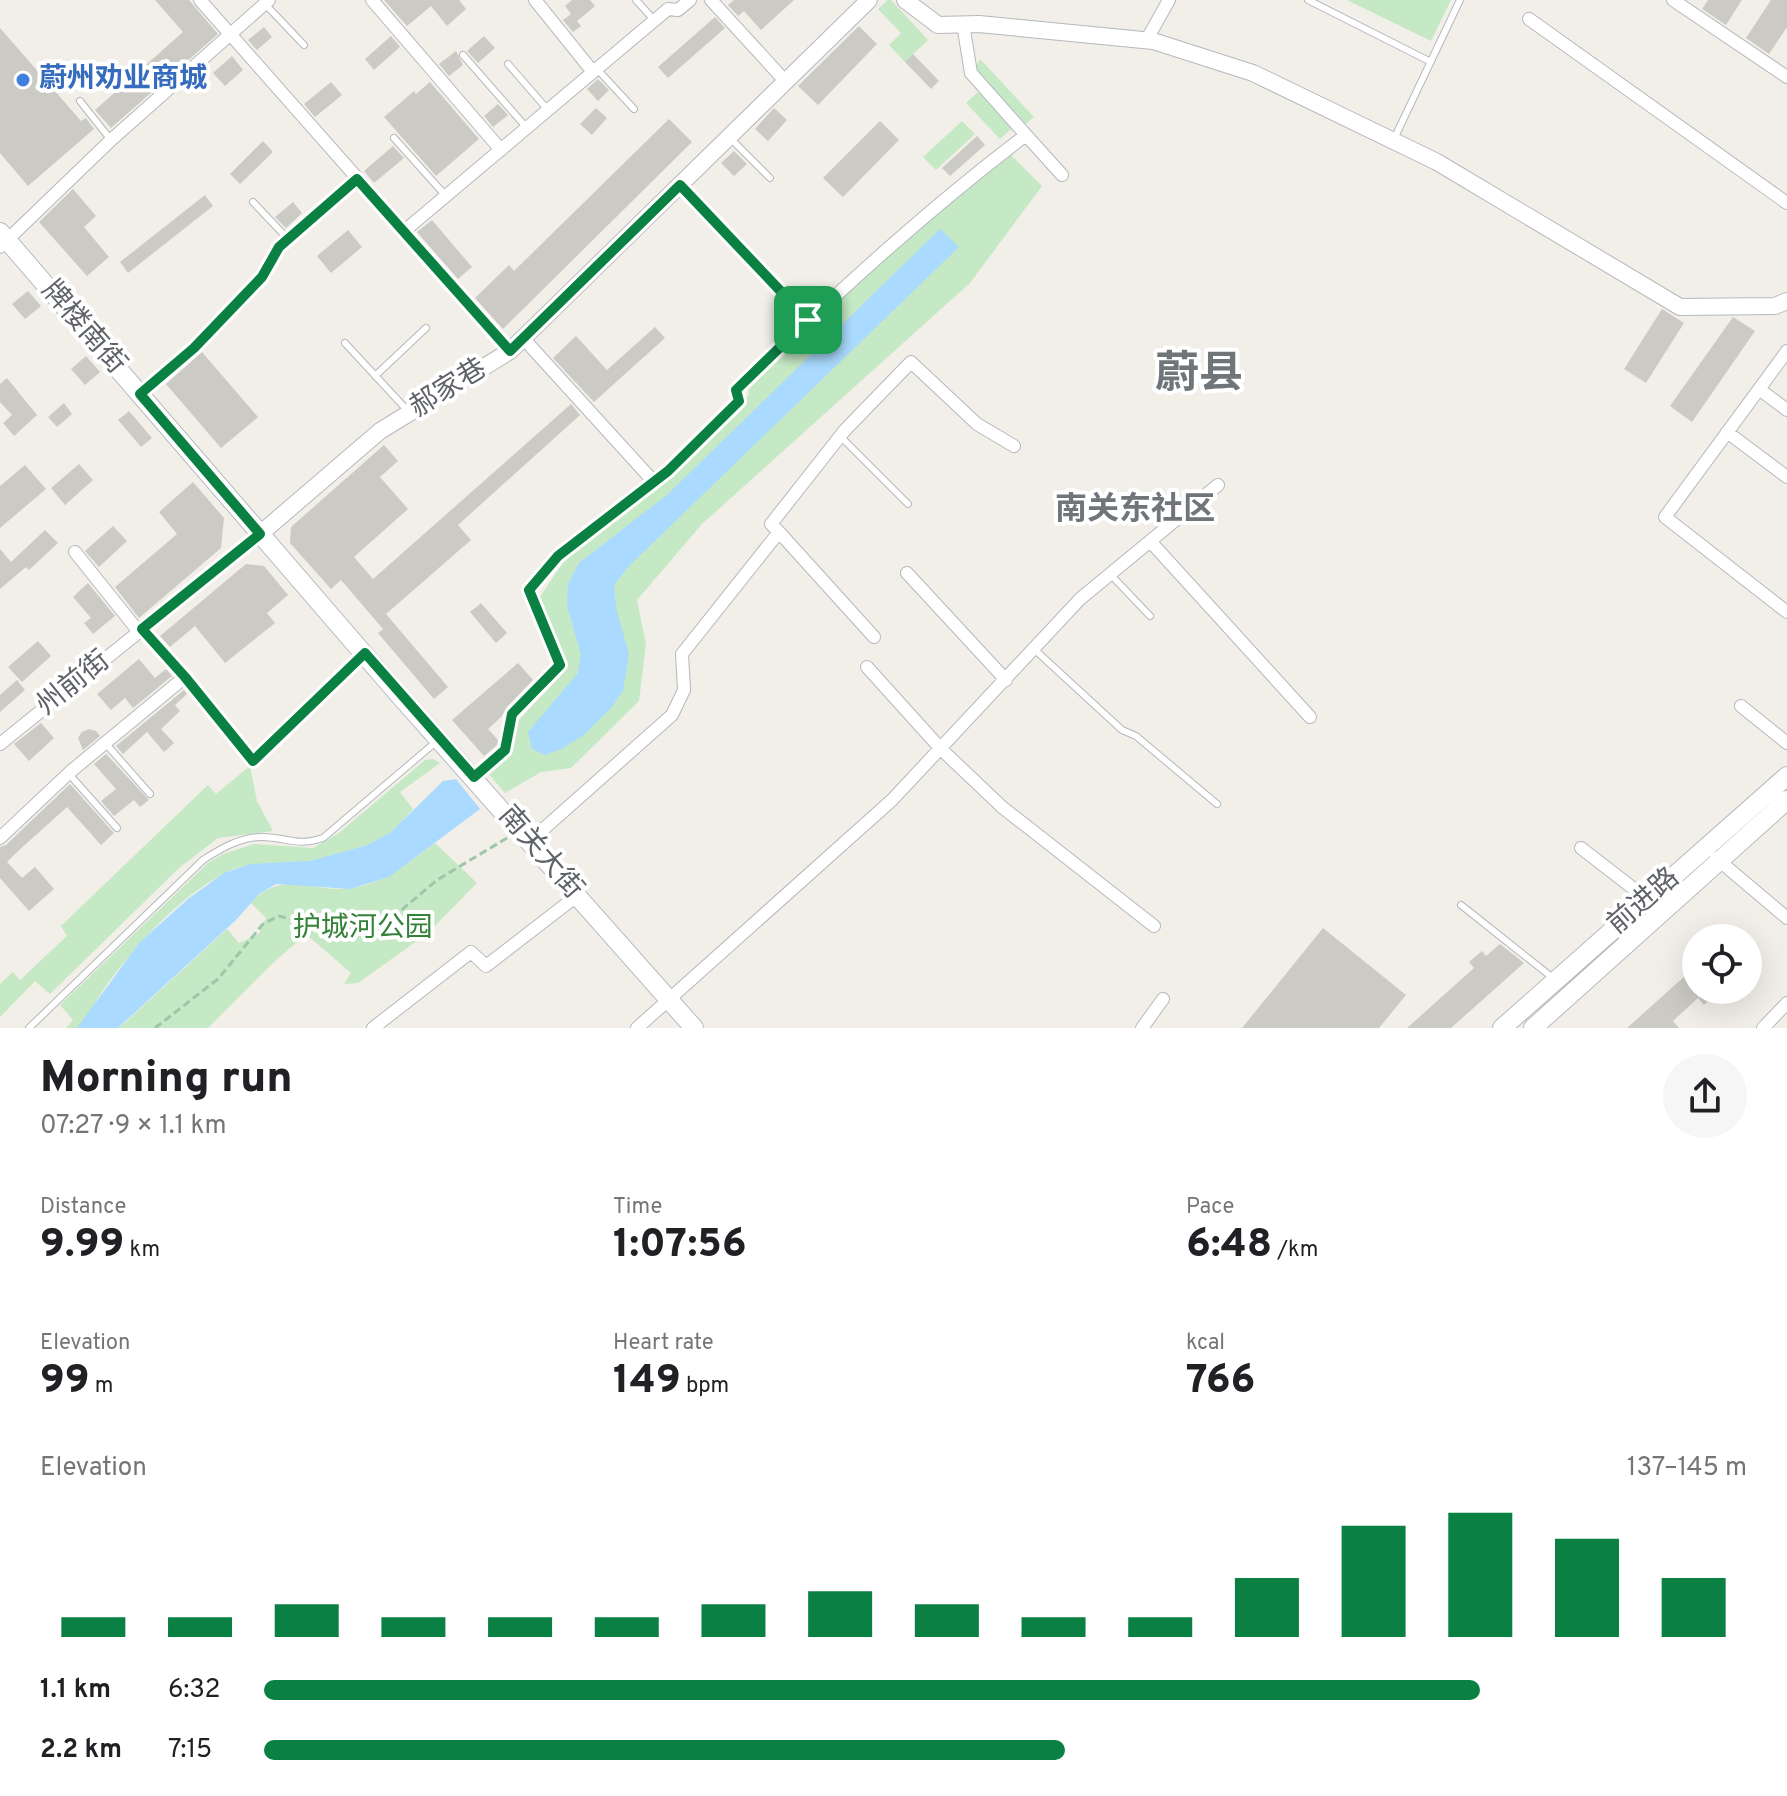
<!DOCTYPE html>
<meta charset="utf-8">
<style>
body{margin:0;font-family:Overpass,"Noto Sans SC",sans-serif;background:#f6f6f6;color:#202124;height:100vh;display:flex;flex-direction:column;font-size:30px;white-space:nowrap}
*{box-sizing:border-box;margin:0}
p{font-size:26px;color:#757577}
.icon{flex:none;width:44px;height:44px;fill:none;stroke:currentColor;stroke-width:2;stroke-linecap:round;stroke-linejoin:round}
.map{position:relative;height:1028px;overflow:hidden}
.sheet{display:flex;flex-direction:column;background:#fff;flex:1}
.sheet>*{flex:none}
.tools{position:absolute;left:1682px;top:924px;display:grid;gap:16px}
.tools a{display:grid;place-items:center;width:80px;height:80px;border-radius:50%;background:#fff;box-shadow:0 8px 32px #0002;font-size:40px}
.pin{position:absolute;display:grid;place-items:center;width:68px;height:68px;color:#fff;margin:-34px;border-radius:16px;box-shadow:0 4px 12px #0006}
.round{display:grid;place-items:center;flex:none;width:84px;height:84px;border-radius:42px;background:#f6f6f6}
.overview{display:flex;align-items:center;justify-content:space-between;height:136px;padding:0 40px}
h1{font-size:44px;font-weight:800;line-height:60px}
.metrics{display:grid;grid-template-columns:repeat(3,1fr);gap:12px;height:136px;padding:8px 40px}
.metrics div{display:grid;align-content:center}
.metrics b{font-size:40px;font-weight:800}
.metrics small{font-size:22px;font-weight:400}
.metrics p{font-size:22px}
.chart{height:224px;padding:16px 40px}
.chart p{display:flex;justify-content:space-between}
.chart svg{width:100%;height:144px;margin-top:8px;stroke:#0b8043;stroke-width:6}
ul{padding:0 40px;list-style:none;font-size:26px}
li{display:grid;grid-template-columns:128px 96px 1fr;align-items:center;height:60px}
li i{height:20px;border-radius:10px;background:#0b8043}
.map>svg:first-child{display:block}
.green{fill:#c5e8c5}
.water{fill:#aadaff}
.building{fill:#cccac5}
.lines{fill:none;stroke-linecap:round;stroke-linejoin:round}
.service-casing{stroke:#b5b8bc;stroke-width:8}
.minor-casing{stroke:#b5b8bc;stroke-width:14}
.tertiary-casing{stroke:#b5b8bc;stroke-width:18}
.secondary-casing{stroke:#b6babf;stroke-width:20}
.path{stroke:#9cc7a9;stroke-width:3;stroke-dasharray:8 4;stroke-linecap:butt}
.service{stroke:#fff;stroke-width:6}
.minor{stroke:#fff;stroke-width:12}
.tertiary{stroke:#fff;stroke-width:16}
.secondary{stroke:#fff;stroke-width:18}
.route-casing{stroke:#fff;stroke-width:16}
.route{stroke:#0b8043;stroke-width:10}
.shop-dot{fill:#3f7fe0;stroke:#fff;stroke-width:3}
.labels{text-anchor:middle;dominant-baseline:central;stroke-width:8;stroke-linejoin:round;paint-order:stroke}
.shop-label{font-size:28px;font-weight:bold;fill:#366cbe;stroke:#fff;text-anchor:start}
.street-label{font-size:28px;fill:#5f6368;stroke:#fff}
.park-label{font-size:28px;fill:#348238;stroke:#fff}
.quarter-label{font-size:32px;font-weight:bold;fill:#70757a;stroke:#fff}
.town-label{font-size:44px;font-weight:bold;fill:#70757a;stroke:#fff}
</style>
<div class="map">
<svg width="1787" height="1028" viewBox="0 0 1787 1028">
<rect width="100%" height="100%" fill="#f1efe8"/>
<path class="green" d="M888,0H891L928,40L905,62L889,45L901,33L878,9Z
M1347,0H1451L1431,41Z
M980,59L1034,117L1026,124L974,69Z
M978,92L1012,128L1000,139L966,103Z
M962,121L975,134L936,170L923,157Z
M1010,154L1042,186L970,283L702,524L637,600L646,644L639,701L571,768L541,772L505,793L487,772L513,748L516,723L564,672L540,597L562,564L589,539L660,483L749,395L748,385C832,304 917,224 1010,154Z
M433,759L440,763L400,792L413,809C406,816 399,825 392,831C371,849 334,859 306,862C278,864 248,860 223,874C177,899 139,942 108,983C97,998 90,1015 77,1028H66L73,1020L60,1005L208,863L223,854L254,844L313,848L339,833L425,760Z
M250,766L257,801L273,831L218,838L180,867L50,994L35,981L0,1017V984L13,972L20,980L67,936L61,926L208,785L216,794Z
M435,843L477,883L428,933L358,983L344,984L351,973L306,934L274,962L208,1028H119L227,929L239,943L259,934L266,918L251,903C281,868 315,894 352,888C385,883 409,862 435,843Z"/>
<path class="water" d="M940,229L959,247L629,566L614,585L616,608L629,654L623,691L611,708L585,734L562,749L545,755L532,749L528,732L578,673L581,654L567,606L568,584L579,563L667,495Z
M456,779L480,809L389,877L350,889L276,884L259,894L236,920L118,1028H77L139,943L188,899L224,873L250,864L310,861L368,845L391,832L443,781Z"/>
<path class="building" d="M155,0H189L218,34L111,128L95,110L183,32Z
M384,0H459L466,9L447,26L431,6L407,26Z
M572,0H590L595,6L577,21L574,17L581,26L573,32L563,20L571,14L565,6Z
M734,0H794L761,30L744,11L738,16L728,5Z
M1708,0H1742L1726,25L1702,9Z
M1771,0H1787V27L1769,54L1746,38Z
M715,17L725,28L668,78L658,67Z
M859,26L877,44L818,105L798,86Z
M264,27L272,37L257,50L248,40Z
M0,28L81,121L86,118L94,129L28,186L0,153Z
M391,36L400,47L374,70L365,59Z
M484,36L495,48L478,63L467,51Z
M456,51L463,65L449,76L439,64Z
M913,54L939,81L931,89L905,62Z
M232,56L243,70L225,86L213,73Z
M598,79L609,90L598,101L587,89Z
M331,82L342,95L315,117L304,104Z
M430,82L479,139L436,176L384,117L414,91L416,94Z
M498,104L508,115L493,127L484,116Z
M596,108L607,118L592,135L580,124Z
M774,108L787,120L768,141L755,129Z
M669,119L692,142L503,329L475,298L509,265L514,271Z
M880,121L899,140L843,197L823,178Z
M977,136L985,145L950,176L942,168Z
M263,141L273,152L240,184L230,174Z
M393,146L404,158L374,183L364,171Z
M734,151L747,164L734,176L721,163Z
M73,189L96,216L84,227L109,257L87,276L39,222Z
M205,195L213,206L128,273L120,262Z
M293,202L302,213L286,228L275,217Z
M432,220L472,267L458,279L417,232Z
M348,230L362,247L331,273L317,256Z
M28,291L41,306L25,319L12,304Z
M1662,309L1684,323L1646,383L1624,369Z
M1733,317L1755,331L1692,422L1670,406Z
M655,327L665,338L594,402L553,358L576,336L607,370Z
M202,352L258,417L221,448L166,384Z
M86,356L100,372L85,385L71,369Z
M7,378L37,415L14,436L3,423L12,415L0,402V384Z
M64,403L72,414L57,427L48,417Z
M571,404L580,415L458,525L471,540L386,614L448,687L434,699L378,633L383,629L341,580L331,589L290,543L291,527L384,445L398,461L380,477L408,509L354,557L373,579Z
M129,411L152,438L141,447L118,420Z
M79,464L93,480L65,505L51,488Z
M25,465L46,489L0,528V486Z
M193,482L224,518L221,548L139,618L115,587L177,534L159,512Z
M113,526L127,541L99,567L85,551Z
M45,530L58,543L29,570L26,567L0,589V549L11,562Z
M246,564L264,566L288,595L267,613L275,623L225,663L195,626L170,647L160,636Z
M88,583L115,616L93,634L84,623L91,618L73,597Z
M481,603L507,633L496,643L470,612Z
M38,641L51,656L22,682L8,667Z
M139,659L155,678L166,669L172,676L133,708L125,698L111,710L97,694Z
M518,663L533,680L506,708L502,716L488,729L498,740L497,745L484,756L452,720Z
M17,680L25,690L0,712V695Z
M184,690L187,694L175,705L180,711L161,729L174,743L164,752L147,732L123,754L116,746Z
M41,723L54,738L29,761L14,744Z
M89,729L96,731L100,736L83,750L78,738L82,732Z
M106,754L149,800L140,807L134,800L114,816L101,801L116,789L94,764Z
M70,784L114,833L101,845L67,807L17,852L7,862L22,878L35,867L54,889L29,911L0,878V847L6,845Z
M1323,928L1406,995L1379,1028H1242Z
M1500,944L1524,963L1451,1028H1407L1474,968L1469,962L1482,951L1486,956Z
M1696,966V990H1720L1704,1005L1698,998L1673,1021L1679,1028H1627Z"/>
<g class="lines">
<defs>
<path id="service" d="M636,0L655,21
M1308,0L1431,62
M265,4L304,45
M463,55L527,128
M508,64L548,110
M597,69L634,109
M80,101L111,140
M729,137L770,178
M394,138L445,195
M1394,139L1460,0
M253,202L288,239
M345,343L407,410
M375,376L426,328
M840,436L908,504
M1110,574L1150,616
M1034,649L1122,730L1136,736L1217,804
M106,744L150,794
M69,774L117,828
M1461,905L1553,978
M29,1028L203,860C220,849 240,837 261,837C288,837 295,847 323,838L437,741"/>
<path id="minor" d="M200,0L510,351
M372,0L501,150
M711,0L786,82
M1673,0L1787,77
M1529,19L1787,203
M1146,41L1169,0
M593,72L668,9L678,10L690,0
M1026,135L1062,175
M680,185L808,320
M403,232L593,72L535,0
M0,247L111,140L269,0
M523,338L654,482
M1787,351L1665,517L1787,612
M1759,389L1787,410
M140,394L194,348L262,277L279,247L357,179
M1727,432L1787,477
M779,532L874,637
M1150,541L1310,717
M75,552L139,632
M907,573L1006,680
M867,667L941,749L1002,807L1154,926
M185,677L253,761L365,653
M1741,706L1787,743
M0,744L260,534
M474,777L505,750L512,714L560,665L529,590L558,556L668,471L739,401L736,390C829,300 923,213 1026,135L971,73L963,24
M0,838L70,772L185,677L142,629
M530,841L672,715L684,690L682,654L779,532L771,524L845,430L911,362L977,424L1014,446
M1581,848L1647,899
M1716,858L1787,918
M373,1028L471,952L486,966L578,895
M637,1028L892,800L1080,599L1218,485
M1142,1028L1163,999
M1763,1028L1787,1003"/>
<path id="tertiary" d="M905,0L938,25L979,24L1153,41L1253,73L1437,162L1680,307L1775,306L1787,301
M260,534L380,431L510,351L869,0"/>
<path id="secondary" d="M0,232L400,696L694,1028
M1502,1028L1787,776
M1533,1028L1787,800"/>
</defs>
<use href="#service" class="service-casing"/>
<use href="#minor" class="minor-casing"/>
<use href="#tertiary" class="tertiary-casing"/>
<use href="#secondary" class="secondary-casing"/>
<path class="path" d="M155,1028L218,979L263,924L279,916L308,924L369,932L391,919L437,880L507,838"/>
<use href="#service" class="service"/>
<use href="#minor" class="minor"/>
<use href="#tertiary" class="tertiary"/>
<use href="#secondary" class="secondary"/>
</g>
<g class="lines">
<defs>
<path id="route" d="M357,179L510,351L680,185L808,320L736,390L739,401L668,471L558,556L529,590L560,665L512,714L505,750L474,777L365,653L253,761L185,677L142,629L260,534L140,394L194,348L262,277L279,247Z"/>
</defs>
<use href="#route" class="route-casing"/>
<use href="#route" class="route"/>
</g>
<circle class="shop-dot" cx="23" cy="80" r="8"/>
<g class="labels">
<g class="shop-label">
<text x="39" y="80">蔚州劝业商城</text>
</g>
<g class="street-label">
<text transform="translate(83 328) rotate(49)">牌楼南街</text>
<text transform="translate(449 389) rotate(-32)">郝家巷</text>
<text transform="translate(74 684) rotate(-39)">州前街</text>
<text transform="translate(540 853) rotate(49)">南关大街</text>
<text transform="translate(1644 902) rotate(-41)">前进路</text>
</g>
<g class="park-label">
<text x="363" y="929">护城河公园</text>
</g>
<g class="quarter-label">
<text x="1135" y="511">南关东社区</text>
</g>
<g class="town-label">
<text x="1199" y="376">蔚县</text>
</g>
</g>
</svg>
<div class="tools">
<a><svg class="icon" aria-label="locate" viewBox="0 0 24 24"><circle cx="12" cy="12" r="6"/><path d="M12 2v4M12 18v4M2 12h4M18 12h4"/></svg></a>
</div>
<div class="pin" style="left:808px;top:320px;background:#1e9e55"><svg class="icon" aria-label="arrive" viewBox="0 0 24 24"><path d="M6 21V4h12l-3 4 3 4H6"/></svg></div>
</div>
<section class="sheet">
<div class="overview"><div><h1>Morning run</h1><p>07:27 · 9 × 1.1 km</p></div><a class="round"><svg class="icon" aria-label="share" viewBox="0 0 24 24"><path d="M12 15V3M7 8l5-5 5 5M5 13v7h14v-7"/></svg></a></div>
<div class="metrics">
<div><p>Distance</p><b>9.99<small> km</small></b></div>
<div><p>Time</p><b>1:07:56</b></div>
<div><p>Pace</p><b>6:48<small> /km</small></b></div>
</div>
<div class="metrics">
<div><p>Elevation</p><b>99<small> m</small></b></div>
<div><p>Heart rate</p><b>149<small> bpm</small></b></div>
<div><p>kcal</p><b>766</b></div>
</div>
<div class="chart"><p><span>Elevation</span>137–145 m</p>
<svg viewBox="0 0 160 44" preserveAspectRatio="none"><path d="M5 44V38M15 44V38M25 44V34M35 44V38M45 44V38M55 44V38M65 44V34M75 44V30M85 44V34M95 44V38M105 44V38M115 44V26M125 44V10M135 44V6M145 44V14M155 44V26"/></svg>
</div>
<ul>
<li><b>1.1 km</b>6:32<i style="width:82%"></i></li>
<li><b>2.2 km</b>7:15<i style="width:54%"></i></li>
</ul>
</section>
